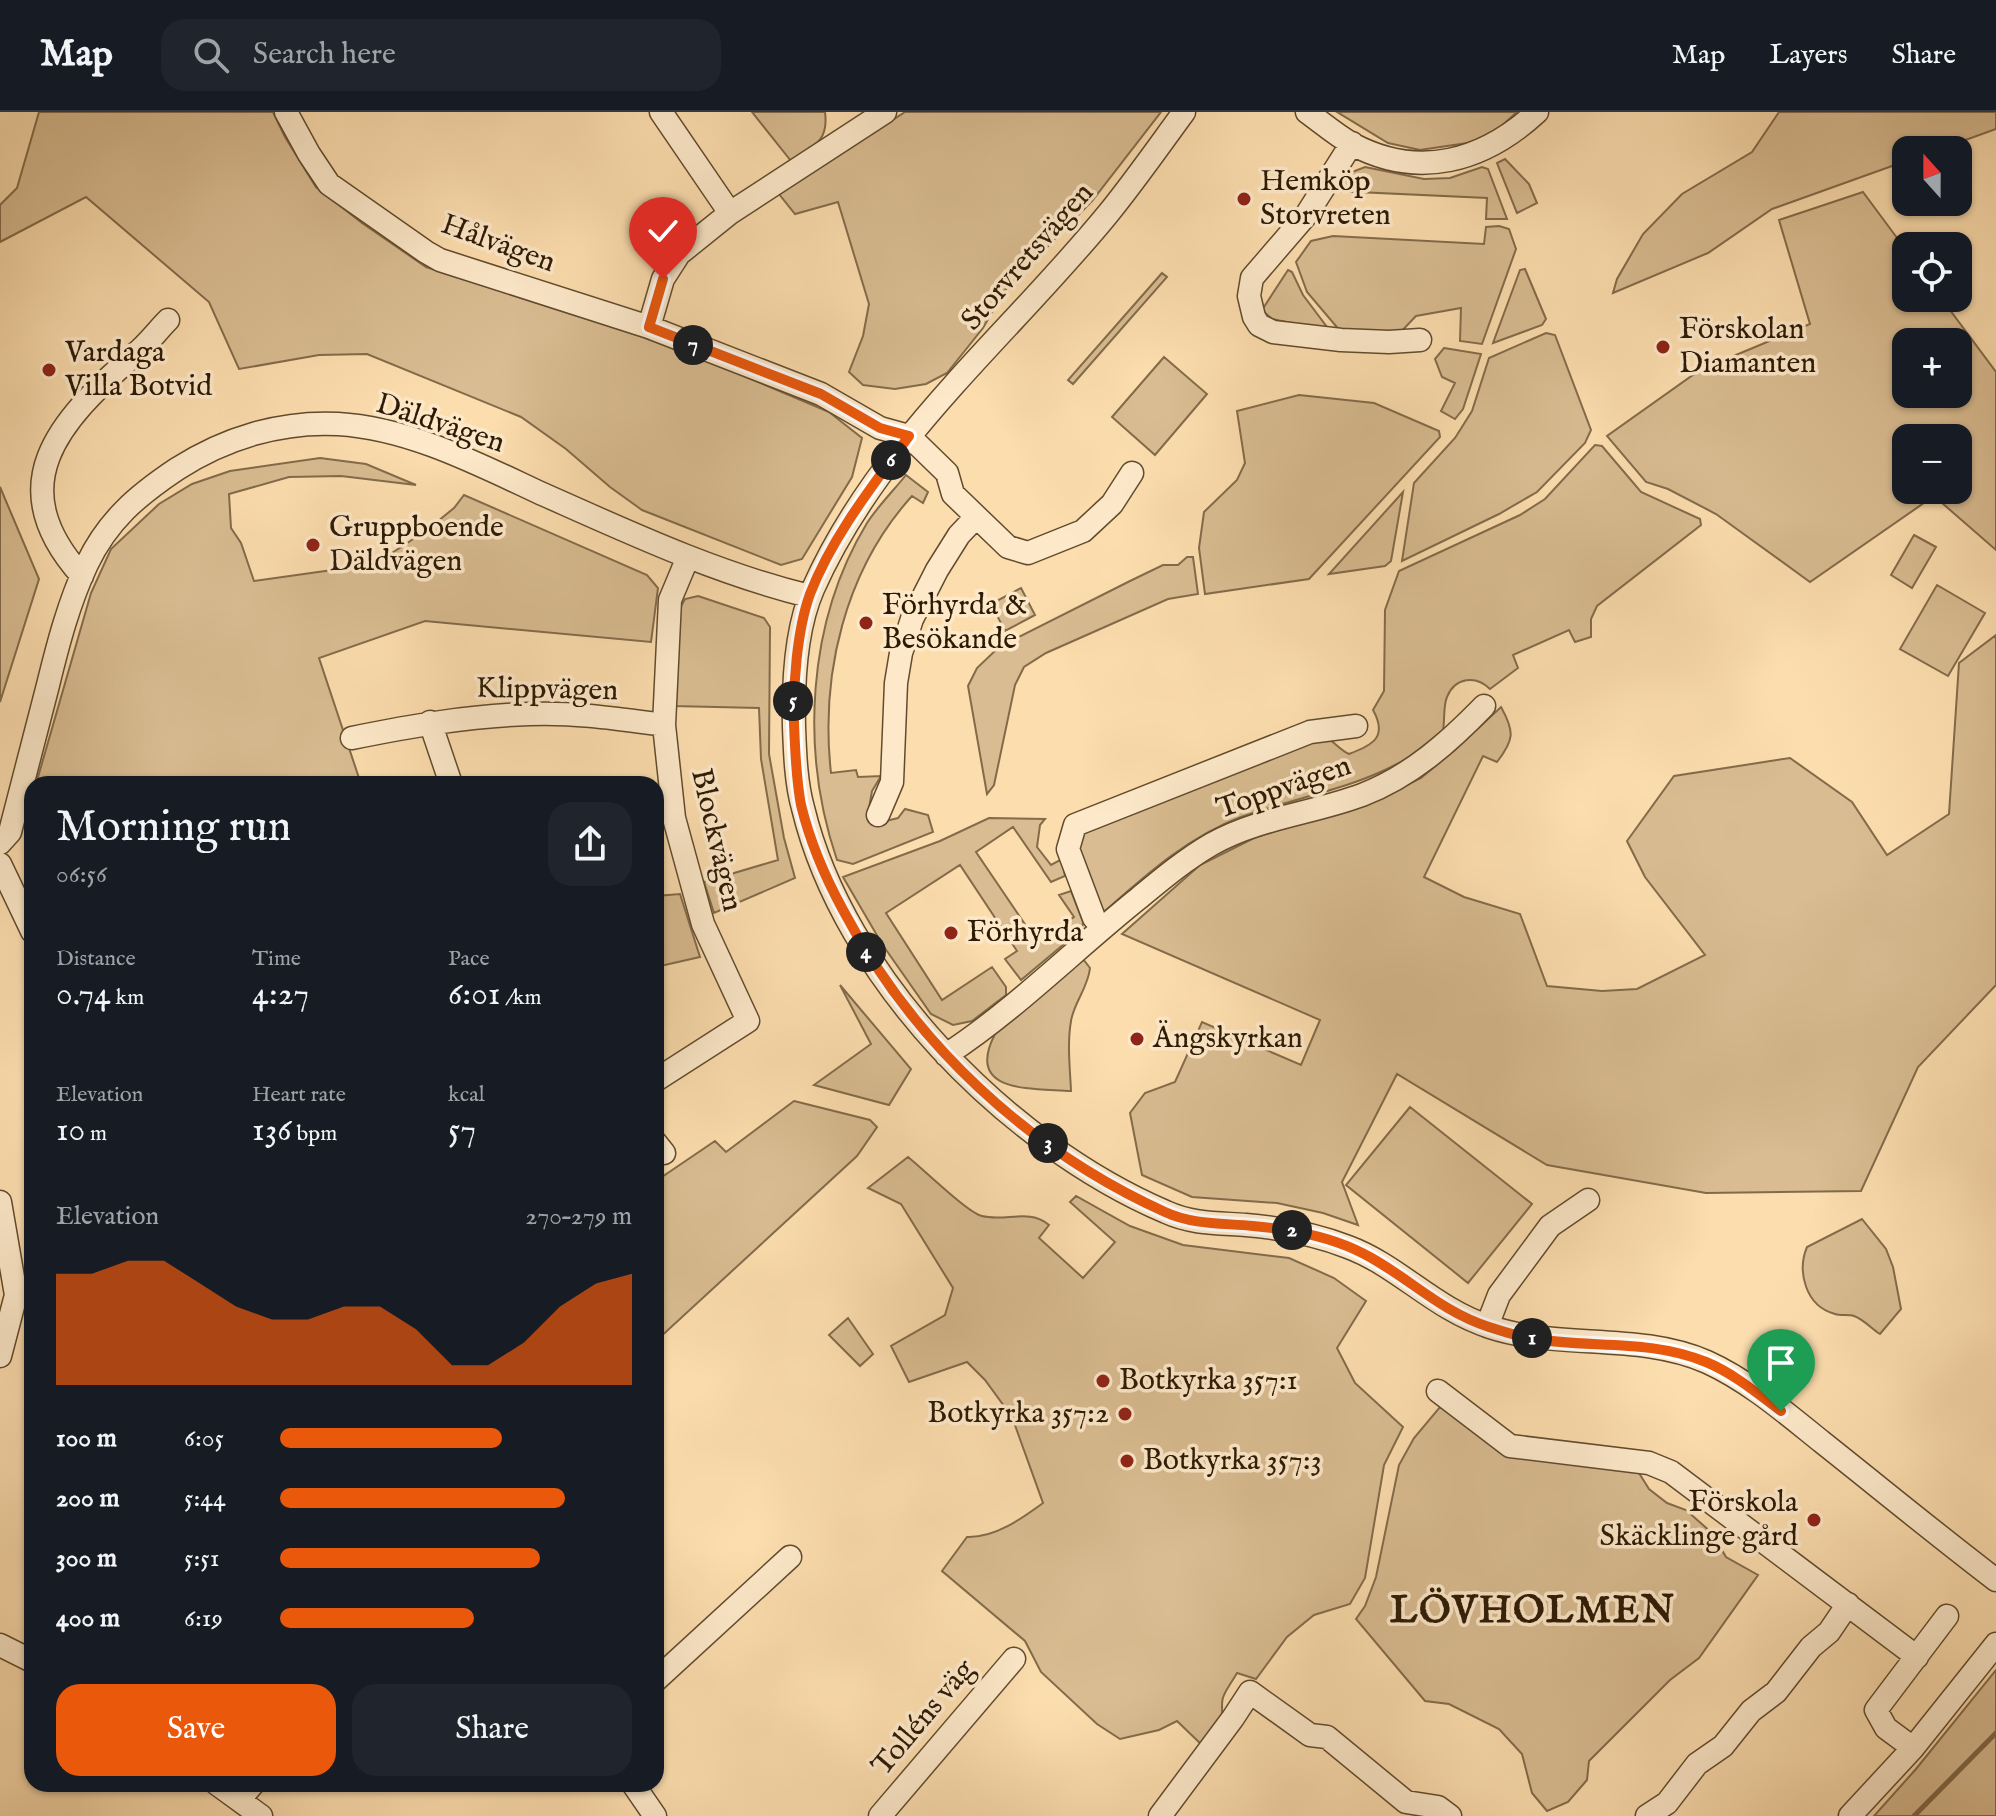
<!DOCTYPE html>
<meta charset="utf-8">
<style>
body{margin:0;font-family:"IM FELL English",serif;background:#20242c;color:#f1f3f6;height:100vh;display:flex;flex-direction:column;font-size:30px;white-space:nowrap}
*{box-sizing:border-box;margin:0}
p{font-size:26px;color:#9ea1a6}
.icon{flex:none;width:44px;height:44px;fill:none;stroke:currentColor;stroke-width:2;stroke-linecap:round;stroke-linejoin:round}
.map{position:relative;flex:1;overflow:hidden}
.sheet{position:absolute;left:24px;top:664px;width:640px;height:1016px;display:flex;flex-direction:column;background:#171b24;border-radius:24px;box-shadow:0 2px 6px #0004}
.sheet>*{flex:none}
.needle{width:52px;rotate:339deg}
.tools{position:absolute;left:1892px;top:24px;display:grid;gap:16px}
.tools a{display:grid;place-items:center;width:80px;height:80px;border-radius:16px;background:#171b24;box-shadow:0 2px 6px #0004;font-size:40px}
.pin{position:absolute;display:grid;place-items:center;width:68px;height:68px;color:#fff;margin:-82px -34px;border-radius:50% 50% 50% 0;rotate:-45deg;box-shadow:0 0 8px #0007}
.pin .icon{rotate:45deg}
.km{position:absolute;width:40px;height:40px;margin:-20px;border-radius:50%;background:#222;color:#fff;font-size:22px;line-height:40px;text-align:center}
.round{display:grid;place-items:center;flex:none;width:84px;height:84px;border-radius:24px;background:#20242c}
.overview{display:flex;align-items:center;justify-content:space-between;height:136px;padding:0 32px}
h1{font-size:44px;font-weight:600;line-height:60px}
.figures{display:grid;grid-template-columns:repeat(3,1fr);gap:12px;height:136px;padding:8px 32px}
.figures div{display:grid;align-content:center}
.figures b{font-size:34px;font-weight:600}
.figures small{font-size:22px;font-weight:400}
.figures p{font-size:22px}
.chart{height:224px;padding:16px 32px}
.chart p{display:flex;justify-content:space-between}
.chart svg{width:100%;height:144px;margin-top:8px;fill:#ea580c;opacity:.7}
.primary-button{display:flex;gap:16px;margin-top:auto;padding:16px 32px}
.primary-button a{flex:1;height:92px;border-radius:24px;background:#ea580c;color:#fff;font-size:32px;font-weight:600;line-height:92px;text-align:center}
.primary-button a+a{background:#20242c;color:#f1f3f6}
ul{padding:0 32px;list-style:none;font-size:26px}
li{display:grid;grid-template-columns:128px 96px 1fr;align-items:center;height:60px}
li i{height:20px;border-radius:10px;background:#ea580c}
header{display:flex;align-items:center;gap:48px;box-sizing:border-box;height:112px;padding:0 40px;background:#171b24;border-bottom:2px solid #363941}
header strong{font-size:38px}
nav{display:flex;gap:44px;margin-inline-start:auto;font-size:28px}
.search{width:560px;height:72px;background:#20242c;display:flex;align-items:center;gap:20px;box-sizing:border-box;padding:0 28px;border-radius:24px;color:#9ea1a6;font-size:30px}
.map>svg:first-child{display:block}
.green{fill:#d9bc91;stroke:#836b4a;stroke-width:2;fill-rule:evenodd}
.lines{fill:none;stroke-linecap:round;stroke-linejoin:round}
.stream{stroke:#7f6747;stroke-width:5}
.minor-casing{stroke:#614b2e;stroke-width:25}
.minor{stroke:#fde9ca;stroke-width:22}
.route-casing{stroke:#fff;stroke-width:16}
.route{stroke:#ea580c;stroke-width:10}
.poi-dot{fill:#8f2418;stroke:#fde9ca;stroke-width:3}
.labels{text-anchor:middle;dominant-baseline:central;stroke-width:7;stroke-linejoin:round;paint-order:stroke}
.poi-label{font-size:30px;fill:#2d1a04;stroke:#fde9ca;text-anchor:start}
.street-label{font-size:30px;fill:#2d1a04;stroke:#fde9ca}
.district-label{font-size:38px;font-weight:bold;letter-spacing:2px;fill:#2d1a04;stroke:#fde9ca}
</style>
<header>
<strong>Map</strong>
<div class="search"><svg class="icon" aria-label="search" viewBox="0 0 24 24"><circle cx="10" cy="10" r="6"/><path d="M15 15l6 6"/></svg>Search here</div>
<nav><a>Map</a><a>Layers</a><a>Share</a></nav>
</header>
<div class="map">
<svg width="1996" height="1704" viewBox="0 0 1996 1704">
<rect width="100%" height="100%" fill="#fcddae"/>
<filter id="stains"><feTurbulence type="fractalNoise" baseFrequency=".0025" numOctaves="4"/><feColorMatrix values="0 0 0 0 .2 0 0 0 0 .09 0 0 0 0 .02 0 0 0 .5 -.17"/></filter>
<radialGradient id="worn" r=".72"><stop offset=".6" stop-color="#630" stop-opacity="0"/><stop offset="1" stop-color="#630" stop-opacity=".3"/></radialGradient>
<path class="green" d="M39,0H273L285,25L316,75L362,111L426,155L640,224L732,259L829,300L862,326L852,365L802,447L781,453L642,398L610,375L566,337L521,305L367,242L319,243L239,257L209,190L86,85L0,130V93L17,76Z
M752,0H825C829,30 813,34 791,49Z
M905,0H1161L1092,89L1005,178L983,216L947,261L926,272L895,277L863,273L849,260L863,224L869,192L838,90L795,102L779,82Z
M1337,0H1517L1495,20L1474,30L1420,38L1388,31Z
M1779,0H1996V17L1938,38H1906V49L1772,97L1708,141L1613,181L1617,167L1643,122L1682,82L1752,40Z
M1505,47L1529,72L1537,91L1517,101L1497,51Z
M1365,55L1424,67L1450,66L1482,55L1488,57L1507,107H1486L1487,86L1336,79L1352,60Z
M1863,80L1906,138V186H1941L1996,260V438L1934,384L1810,470L1716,402L1668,377L1646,370L1607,324L1700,258L1810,212L1779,108ZM1958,230V282H1906V230ZM1906,326H1958V378H1906Z
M1499,114L1509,117L1516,137L1482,232L1460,229L1461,196L1416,204L1396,225L1341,220L1307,180L1296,150L1311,129L1333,124L1484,132L1486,115Z
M1525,157L1546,207L1542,213L1493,231L1520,158Z
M1288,158L1292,160L1303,183L1330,219L1272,207L1262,198Z
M1162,161L1167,165L1073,272L1068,268Z
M1546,221L1555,223L1591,318L1585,331L1537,380L1499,402L1402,449L1414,371L1455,326L1472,299L1489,246Z
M1444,236L1481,242L1463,297L1455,307L1441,299L1455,271L1442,265L1435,247Z
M1164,245L1207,282L1155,343L1112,305Z
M1299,283L1374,291L1439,319L1440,325L1309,467L1205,482L1199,436L1204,400L1237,368L1245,351L1237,299Z
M1595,333L1602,334L1641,380L1700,407L1701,413L1597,494L1591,507V525L1575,530L1569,518L1513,543L1518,556L1490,577C1476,563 1455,565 1447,585C1443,594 1445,608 1443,618C1429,629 1414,643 1399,651C1349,678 1293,686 1241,705C1188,725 1147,762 1105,799L1098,797L1078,735L1084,722L1094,714L1322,624C1333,627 1338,637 1349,642C1373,633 1388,625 1373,598L1384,579L1385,498L1399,459L1520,403L1545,387Z
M320,346L366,352L416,373L341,364L289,365L229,382L231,416L241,431L254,469L375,452L427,418L454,396L464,383L647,463L658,476L651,530L425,509L319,546L361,672H36L91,481L111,437L159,392L192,372L230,359Z
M906,363L928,380L923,391L912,384C845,458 820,562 831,661L856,658L858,665L881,664L872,679L869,696L886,709L898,706L905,697L928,703L933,720L853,752L837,748C800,639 807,510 867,411C878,394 894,378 906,363Z
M0,375L39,467L0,590Z
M1403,380L1391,449L1385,454L1329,462Z
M1914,423L1936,435L1912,476L1891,463Z
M1187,445H1193L1198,482L1168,487L1046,541L1024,555L1015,573L994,673L987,682L968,574L977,556L999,535L1130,469L1163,453H1178Z
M1937,473L1985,501L1948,564L1900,537Z
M1021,476L1035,503L1005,519L991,492Z
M698,484L764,506L770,515L769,642L784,726L795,766L714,801L704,770L778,748L761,647L759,596L673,594L679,498L685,487Z
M1996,523V873L1918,955L1861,1079L1706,1081L1547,1053L1397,962L1342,1070L1358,1113L1323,1101L1277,1091L1192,1085L1142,1063L1130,1001L1145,981L1175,970L1202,910L1301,953L1320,908L1122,822L1200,753L1254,726L1387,683L1421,666L1455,638L1501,595C1515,620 1514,628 1497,650L1483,644L1424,765L1464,785L1520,802L1547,874L1602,879L1637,877L1705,843L1645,765L1627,729L1674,664L1790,646L1852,690L1887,743L1949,702L1959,551Z
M989,706L1045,707L1040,713L1037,735L1051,753L1062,747L1065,764L1051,770L1013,715L976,740L1037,830L1074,805L1059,783L1071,779L1083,810L1082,817L1021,868L1005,847L1017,839L960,753L886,801L942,888L992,855L1006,875V883L972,909L953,913L931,902L882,832L843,765L940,729Z
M680,782L700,845L656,855V784Z
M1083,847L1090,856C1088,876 1074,890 1071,909C1067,932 1070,956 1071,979C1032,976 964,982 995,922Z
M840,873L911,957L889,993L814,973L871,932Z
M794,989L870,1008L877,1015L857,1044L656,1229V1069L715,1029L726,1040Z
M1410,995L1532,1092L1468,1171L1346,1073Z
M908,1045C922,1056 968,1101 982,1104C1005,1110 1030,1096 1049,1113L1039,1126L1083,1166L1115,1130L1070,1090L1076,1084L1130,1114L1183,1133L1289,1146L1334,1166L1366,1189L1337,1236L1355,1271L1403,1315L1384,1353L1365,1466L1350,1492L1314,1503L1287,1525L1256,1567L1237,1561C1223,1585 1220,1581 1223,1610L1203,1634L1177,1609L1159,1618L1120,1627L1097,1612L1041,1560L1025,1529L942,1459L967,1425C995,1426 1021,1407 1043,1391L1012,1305L985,1268L967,1250L909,1270L891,1234L945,1203L953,1176L901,1092L868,1076Z
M1862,1107L1886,1137L1893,1155L1901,1197L1880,1222C1872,1217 1863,1207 1854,1204C1848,1202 1841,1204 1835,1202C1805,1194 1797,1159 1807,1135Z
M848,1206L873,1242L860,1254L829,1223Z
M1440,1295L1513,1344L1634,1353L1649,1377L1667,1391L1686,1398L1712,1421L1726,1445L1758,1463L1699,1546L1670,1568L1589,1649L1587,1668L1568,1690L1547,1699L1532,1681L1522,1642L1499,1617L1449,1592L1425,1589L1356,1507L1365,1494L1376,1465L1399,1353L1414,1326Z
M1996,1558V1704H1874L1916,1657Z"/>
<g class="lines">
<path class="stream" d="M1914,1704L1996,1621"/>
<defs>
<path id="minor" d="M286,0L309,42L329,72L426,140L440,148L649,215L821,282L880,316L909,324L947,361L953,382L1008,435L1028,441L1083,419L1112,392L1132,361
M661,0L730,101
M1184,0C1159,34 1134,70 1107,103C1007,225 878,330 813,477C796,516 793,573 794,615C795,642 796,671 803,696C844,866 1007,1032 1166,1100C1192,1112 1218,1111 1246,1113C1281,1116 1315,1122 1348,1135C1399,1154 1434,1197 1490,1215C1560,1238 1638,1220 1707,1250C1749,1269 1787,1302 1822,1330C1880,1376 1937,1423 1996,1468
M1307,0C1321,10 1336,23 1352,32C1419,68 1484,49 1537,0
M1352,31L1307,102L1252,166L1249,184L1254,205L1259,213L1273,220L1341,228L1389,230L1420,228
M649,215L663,167L679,142L730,101L885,0
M82,464C0,373 58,310 134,243C147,233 157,219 168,208
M430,610L451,672
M352,626C411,614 468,604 529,602C574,600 619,607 664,613
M878,703L892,670L896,571L901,541L912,507L937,458L959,423L976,405
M0,731L10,720C23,671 35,622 48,573C58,532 69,490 87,452C108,408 138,383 177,357C225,326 281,309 338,312C408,316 476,351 538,380C626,419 715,461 809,484
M0,752L32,819
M1102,815L1094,806L1068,737L1075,713L1310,620L1356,614
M946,943C1015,898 1074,838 1139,786C1162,767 1186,747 1212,732C1258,706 1314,701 1362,683C1411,664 1448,631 1484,594
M656,968L748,909L703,812L674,706L664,613L670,488L688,445
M656,1031L664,1041
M0,1090L16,1183L0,1244
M1487,1214L1499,1183L1550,1114L1588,1088
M1438,1279L1510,1334L1649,1351L1671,1360L1917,1545
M0,1533L32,1549
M656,1568L790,1445
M1913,1636L1886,1616L1876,1598L1947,1504
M217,1672L261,1704
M633,1672L655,1704
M239,1688L253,1672
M880,1704L1014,1547
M1160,1704L1233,1606L1250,1580L1310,1623L1327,1625L1406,1690L1438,1695L1450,1704
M1647,1704L1667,1691L1697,1652L1723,1634L1751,1599L1776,1580L1811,1535L1829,1520L1848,1492
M1850,1704L1913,1636L1996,1532"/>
</defs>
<use href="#minor" class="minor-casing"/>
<use href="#minor" class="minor"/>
</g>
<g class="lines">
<defs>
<path id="route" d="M663,167L649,215L821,282L880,316L909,324C873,373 832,425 810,482C797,518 793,573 794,611C795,638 796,667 801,693C810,730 825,765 843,798C913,931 1028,1038 1165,1100C1193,1113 1223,1111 1253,1114C1287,1117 1324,1123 1356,1138C1404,1160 1436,1198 1489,1215C1502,1219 1516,1224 1529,1226C1588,1237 1647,1226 1706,1250C1733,1261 1757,1281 1781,1299"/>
</defs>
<use href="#route" class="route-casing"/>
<use href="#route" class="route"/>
</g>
<g class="poi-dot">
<circle cx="1244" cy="87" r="8"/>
<circle cx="1663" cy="235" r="8"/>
<circle cx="49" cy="258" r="8"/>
<circle cx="313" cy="433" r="8"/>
<circle cx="866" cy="511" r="8"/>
<circle cx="951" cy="821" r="8"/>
<circle cx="1137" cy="927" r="8"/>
<circle cx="1103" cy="1269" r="8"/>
<circle cx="1125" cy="1302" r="8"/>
<circle cx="1127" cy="1349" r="8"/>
<circle cx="1814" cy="1408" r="8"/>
</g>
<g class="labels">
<g class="poi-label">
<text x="1260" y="70">Hemköp<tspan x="1260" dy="34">Storvreten</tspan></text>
<text x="1679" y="218">Förskolan<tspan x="1679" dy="34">Diamanten</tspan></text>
<text x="65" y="241">Vardaga<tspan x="65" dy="34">Villa Botvid</tspan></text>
<text x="329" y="416">Gruppboende<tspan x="329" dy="34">Däldvägen</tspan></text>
<text x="882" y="494">Förhyrda &amp;<tspan x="882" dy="34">Besökande</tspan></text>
<text x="967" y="821">Förhyrda</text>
<text x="1153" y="927">Ängskyrkan</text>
<text x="1119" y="1269">Botkyrka 357:1</text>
<text x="1109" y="1302" text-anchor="end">Botkyrka 357:2</text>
<text x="1143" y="1349">Botkyrka 357:3</text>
<text x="1798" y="1391" text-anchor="end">Förskola<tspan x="1798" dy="34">Skäcklinge gård</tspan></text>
</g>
<g class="street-label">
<text transform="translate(498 132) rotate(20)">Hålvägen</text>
<text transform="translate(1028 145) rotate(-49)">Storvretsvägen</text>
<text transform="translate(440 312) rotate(18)">Däldvägen</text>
<text transform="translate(547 578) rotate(1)">Klippvägen</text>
<text transform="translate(1284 676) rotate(-19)">Toppvägen</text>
<text transform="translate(716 728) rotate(77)">Blockvägen</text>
<text transform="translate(924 1606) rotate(-50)">Tolléns väg</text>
</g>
<g class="district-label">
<text x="1533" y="1500">LÖVHOLMEN</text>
</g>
</g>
<rect width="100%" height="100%" filter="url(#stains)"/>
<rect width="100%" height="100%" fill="url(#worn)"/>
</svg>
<div class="tools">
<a><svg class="needle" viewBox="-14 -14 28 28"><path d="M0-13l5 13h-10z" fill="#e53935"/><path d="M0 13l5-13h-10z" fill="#9ea1a6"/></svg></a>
<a><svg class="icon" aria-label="locate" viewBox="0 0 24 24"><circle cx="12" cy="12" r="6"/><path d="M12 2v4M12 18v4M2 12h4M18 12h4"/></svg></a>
<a>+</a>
<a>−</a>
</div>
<div class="pin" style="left:1781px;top:1299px;background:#1e9e55"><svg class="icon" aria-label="arrive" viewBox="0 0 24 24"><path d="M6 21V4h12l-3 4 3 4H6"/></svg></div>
<div class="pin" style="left:663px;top:167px;background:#d93025"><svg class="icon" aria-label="check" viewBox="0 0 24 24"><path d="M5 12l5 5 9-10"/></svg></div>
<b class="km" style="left:1532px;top:1226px">1</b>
<b class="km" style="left:1292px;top:1118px">2</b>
<b class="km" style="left:1048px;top:1031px">3</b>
<b class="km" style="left:866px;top:840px">4</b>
<b class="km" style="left:793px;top:589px">5</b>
<b class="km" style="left:891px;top:348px">6</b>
<b class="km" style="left:693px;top:233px">7</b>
<section class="sheet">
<div class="overview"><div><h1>Morning run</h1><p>06:56</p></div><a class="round"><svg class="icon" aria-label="share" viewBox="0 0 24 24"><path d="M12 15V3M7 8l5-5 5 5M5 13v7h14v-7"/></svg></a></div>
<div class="figures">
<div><p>Distance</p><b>0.74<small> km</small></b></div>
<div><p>Time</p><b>4:27</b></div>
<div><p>Pace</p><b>6:01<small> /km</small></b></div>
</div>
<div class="figures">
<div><p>Elevation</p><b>10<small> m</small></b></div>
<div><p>Heart rate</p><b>136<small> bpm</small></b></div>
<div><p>kcal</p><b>57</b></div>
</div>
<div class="chart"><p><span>Elevation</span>270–279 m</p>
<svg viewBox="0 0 160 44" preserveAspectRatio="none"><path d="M0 44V10L10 10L20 6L30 6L40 13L50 20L60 24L70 24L80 20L90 20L100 27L110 38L120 38L130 31L140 20L150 13L160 10V44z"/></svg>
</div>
<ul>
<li><b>100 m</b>6:05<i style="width:63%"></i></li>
<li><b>200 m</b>5:44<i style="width:81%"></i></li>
<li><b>300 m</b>5:51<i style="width:74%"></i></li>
<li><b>400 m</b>6:19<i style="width:55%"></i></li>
</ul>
<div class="primary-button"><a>Save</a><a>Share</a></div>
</section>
</div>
